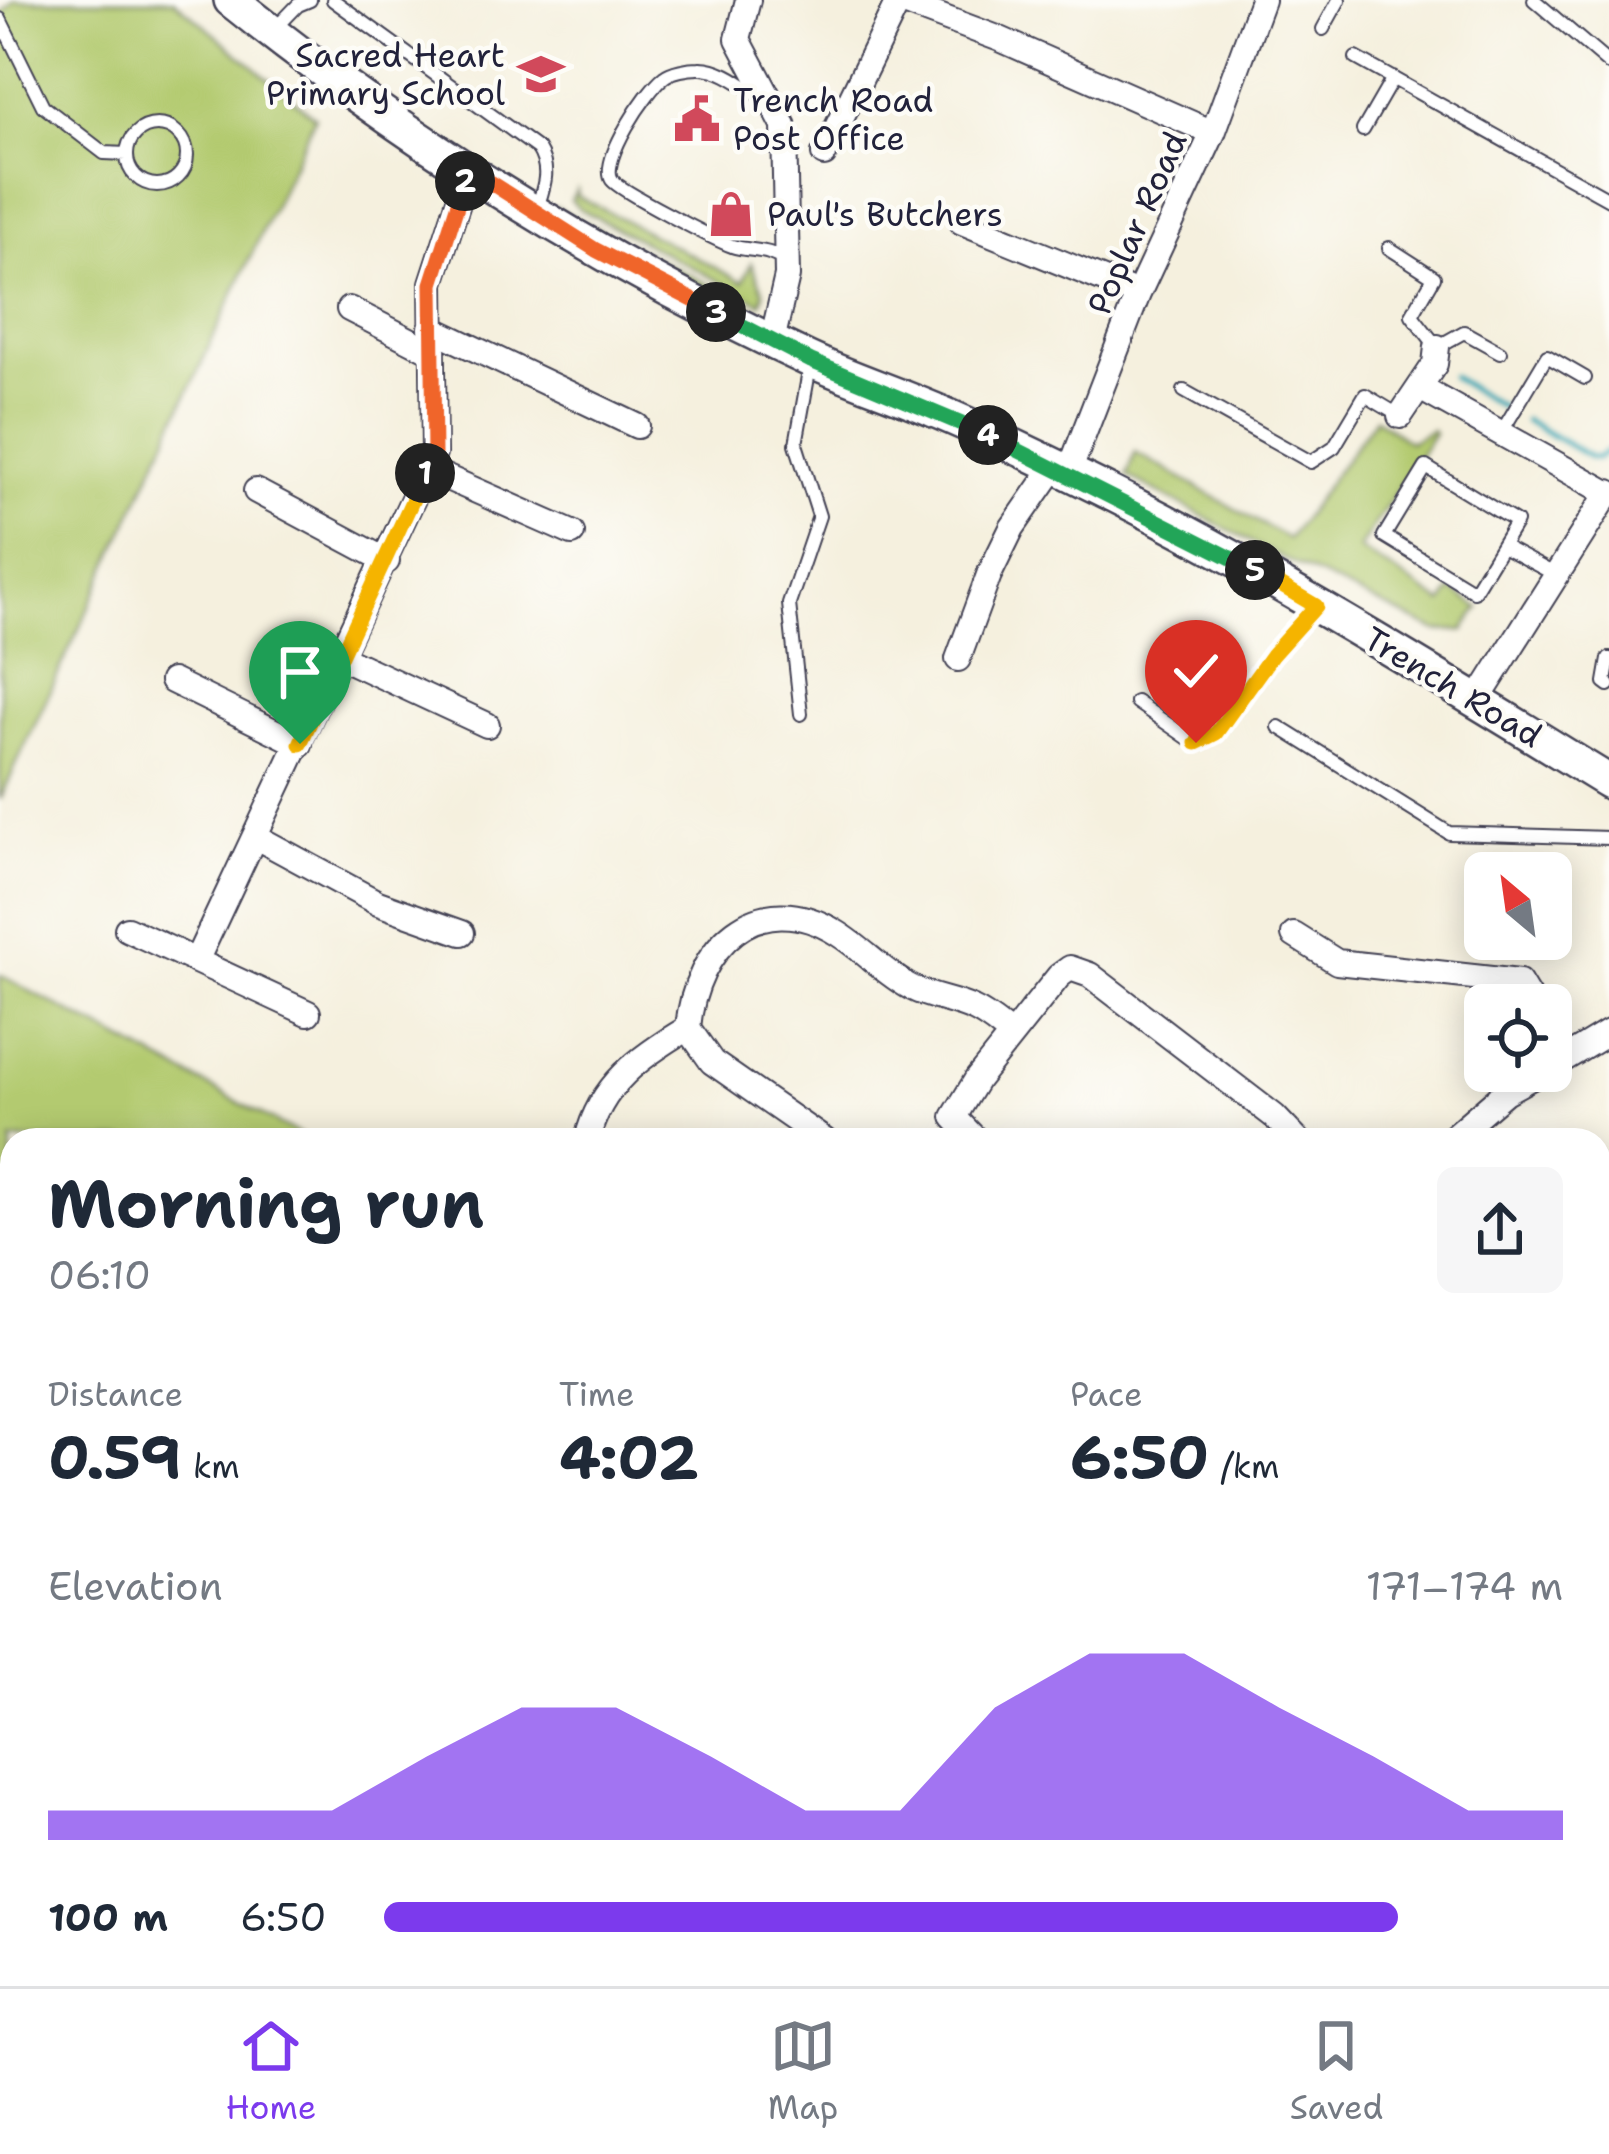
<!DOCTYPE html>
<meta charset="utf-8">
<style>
body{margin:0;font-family:"Shantell Sans",sans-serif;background:#f6f6f7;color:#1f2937;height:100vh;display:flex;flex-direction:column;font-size:45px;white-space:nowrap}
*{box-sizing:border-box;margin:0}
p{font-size:39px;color:#747a83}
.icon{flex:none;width:66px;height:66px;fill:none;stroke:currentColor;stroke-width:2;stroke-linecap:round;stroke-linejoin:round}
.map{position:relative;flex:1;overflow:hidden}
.details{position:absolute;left:0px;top:1128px;width:1611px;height:858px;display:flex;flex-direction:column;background:#fff;border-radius:36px 36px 0 0;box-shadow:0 6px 30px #0003}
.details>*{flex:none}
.needle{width:78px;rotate:331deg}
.buttons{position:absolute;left:1464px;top:852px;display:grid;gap:24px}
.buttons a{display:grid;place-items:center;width:108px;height:108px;border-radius:18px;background:#fff;box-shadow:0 6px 30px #0003;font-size:60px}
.pin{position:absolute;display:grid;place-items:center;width:102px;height:102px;color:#fff;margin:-123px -51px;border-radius:50% 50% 50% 0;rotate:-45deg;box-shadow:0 0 12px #0007}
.pin .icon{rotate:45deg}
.km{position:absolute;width:60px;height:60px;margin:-30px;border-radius:50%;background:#222;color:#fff;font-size:33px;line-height:60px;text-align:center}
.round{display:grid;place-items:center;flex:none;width:126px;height:126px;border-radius:18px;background:#f6f6f7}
.headline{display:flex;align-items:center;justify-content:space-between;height:204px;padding:0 48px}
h1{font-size:66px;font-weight:700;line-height:90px}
.stats{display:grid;grid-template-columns:repeat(3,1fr);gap:18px;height:204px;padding:12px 48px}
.stats div{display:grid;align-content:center}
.stats b{font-size:60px;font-weight:700}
.stats small{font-size:33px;font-weight:400}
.stats p{font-size:33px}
.chart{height:336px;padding:24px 48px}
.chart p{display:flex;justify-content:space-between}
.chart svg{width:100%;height:216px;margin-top:12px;fill:#7c3aed;opacity:.7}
ul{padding:0 48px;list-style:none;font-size:39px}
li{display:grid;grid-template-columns:192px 144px 1fr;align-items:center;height:90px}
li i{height:30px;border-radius:15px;background:#7c3aed}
.menu{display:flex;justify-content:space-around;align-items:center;height:168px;border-top:3px solid #e0e1e3;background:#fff;font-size:33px;color:#747a83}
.menu a{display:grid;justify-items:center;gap:6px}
.menu .selected{color:#7c3aed}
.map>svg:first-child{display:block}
.green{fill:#b3ca6f;stroke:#6a7655;stroke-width:3}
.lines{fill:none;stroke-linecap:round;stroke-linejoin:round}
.stream{stroke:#3aaab7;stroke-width:6}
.lane-casing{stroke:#424153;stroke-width:16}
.street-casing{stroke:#424153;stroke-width:28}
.secondary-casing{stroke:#424153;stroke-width:38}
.lane{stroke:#fff;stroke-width:12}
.street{stroke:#fff;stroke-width:24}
.secondary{stroke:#fff;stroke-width:33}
.split-1-casing{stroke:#fff;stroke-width:24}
.split-2-casing{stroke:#fff;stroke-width:24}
.split-3-casing{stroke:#fff;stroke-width:24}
.split-4-casing{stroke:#fff;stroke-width:24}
.split-5-casing{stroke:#fff;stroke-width:24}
.split-6-casing{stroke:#fff;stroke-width:24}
.split-1{stroke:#f5b400;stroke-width:15}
.split-2{stroke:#f0652b;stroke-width:15}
.split-3{stroke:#f0652b;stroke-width:15}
.split-4{stroke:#22a559;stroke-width:15}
.split-5{stroke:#22a559;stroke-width:15}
.split-6{stroke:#f5b400;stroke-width:15}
.labels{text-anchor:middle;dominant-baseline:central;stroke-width:9;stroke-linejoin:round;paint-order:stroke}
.poi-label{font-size:33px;fill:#22223b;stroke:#fdfcf7;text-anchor:start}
.street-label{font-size:33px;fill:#22223b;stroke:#fdfcf7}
</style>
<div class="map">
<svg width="1609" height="1986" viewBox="0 0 1609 1986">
<rect width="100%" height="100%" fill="#fdfcf7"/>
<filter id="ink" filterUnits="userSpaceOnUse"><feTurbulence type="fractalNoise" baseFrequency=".00833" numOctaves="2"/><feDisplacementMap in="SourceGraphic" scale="24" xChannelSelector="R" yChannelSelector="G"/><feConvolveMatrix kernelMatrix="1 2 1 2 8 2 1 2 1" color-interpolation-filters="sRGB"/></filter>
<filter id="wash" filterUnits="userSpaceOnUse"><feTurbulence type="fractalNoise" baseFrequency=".004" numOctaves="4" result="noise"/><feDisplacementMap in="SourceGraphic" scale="48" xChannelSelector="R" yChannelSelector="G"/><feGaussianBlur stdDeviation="2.7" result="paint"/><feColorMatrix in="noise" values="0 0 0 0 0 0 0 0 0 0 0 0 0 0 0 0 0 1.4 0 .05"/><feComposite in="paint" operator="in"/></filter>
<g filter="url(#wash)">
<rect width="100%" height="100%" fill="#f5f0de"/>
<path class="green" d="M14,0H174L315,117L0,800V16Z
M577,190L578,196L743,282L751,263L764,292L761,303L580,209L571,200Z
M554,206L759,310L748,315L580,227Z
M1375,418L1409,442L1431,430L1434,433L1359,549L1443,603L1452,590L1480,608L1464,630L1437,631L1280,557L1127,476L1135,452L1288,539Z
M0,975L309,1140H12V1974H739L729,1986H0Z"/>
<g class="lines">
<path class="stream" d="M1452,377L1501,407
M1525,420L1590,457L1597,458L1609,450"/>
</g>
</g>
<g filter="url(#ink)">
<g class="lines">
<defs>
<path id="lane" d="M333,0L538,149C551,170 544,186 537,208
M1534,0L1609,64
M0,19L43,106L104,153L127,154
M1323,29L1339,0
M272,32L298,5L310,0
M1356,58L1609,199
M764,99C745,87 722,67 699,68C689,68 671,71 664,77C647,90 599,161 612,180C620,191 716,240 732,246C751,252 769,248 784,261
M127 155a30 30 0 1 1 60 0a30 30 0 1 1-60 0Z
M1363,130L1393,78
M1389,248L1434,277L1412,315L1437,347L1464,332L1500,352
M1184,391L1311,462L1334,447L1365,395L1400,416
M1501,433L1547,356L1585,378
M1426,467L1516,522L1474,591L1384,536Z
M1502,546L1558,576
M1609,659L1605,682L1609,685
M1136,702L1195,743L1216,733L1272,655L1316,606
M801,714L789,604L819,516L796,444L810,366
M1279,727L1449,833L1609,838"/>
<path id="street" d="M748,0L738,39L784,126L787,276L772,341
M896,0L1000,39L1213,133
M824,154L899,0
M962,222L1138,294
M349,309L431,351
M431,328L637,426
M1420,388L1608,493
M1400,416L1435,364L1437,347
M427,469L572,533
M1069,472L1138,294L1213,133L1262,0
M256,491L387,561
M341,657L487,725
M958,659L989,575L1012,528L1055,466
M172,681L300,744
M1477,701L1609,492
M256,837L378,903L462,933
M127,929L308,1013
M1294,935L1337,962L1519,982L1533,1005
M197,959L434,454L432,283L469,169
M1551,1067L1609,1032
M587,1140C600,1084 641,1056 688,1028
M824,1140L712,1062L688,1028C695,948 757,883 837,933C863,949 885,974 912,988C931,998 954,1000 973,1009C987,1015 999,1026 1011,1035
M976,1140L954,1117L977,1079L1059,976L1070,968L1090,975L1274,1116L1297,1140
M1449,1140L1505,1092L1543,1071
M1599,1377L1609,1384"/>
<path id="secondary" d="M231,0C407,141 603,263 808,359C849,378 892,392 934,410C978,428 1022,450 1066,471C1254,562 1431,673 1609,782"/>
</defs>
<use href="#lane" class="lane-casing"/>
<use href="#street" class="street-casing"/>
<use href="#secondary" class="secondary-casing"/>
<use href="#lane" class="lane"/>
<use href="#street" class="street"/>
<use href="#secondary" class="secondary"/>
</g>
</g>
<g class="lines" filter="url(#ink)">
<defs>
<path id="split-1" d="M300,744L425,473"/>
<path id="split-2" d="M425,473L434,454L432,284L465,181"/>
<path id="split-3" d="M465,181L469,169L596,250L716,312"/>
<path id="split-4" d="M716,312L811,361L988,435"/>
<path id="split-5" d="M988,435L1255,570"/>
<path id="split-6" d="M1196,743L1216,733L1272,655L1316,606L1255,570"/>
</defs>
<use href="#split-1" class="split-1-casing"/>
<use href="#split-2" class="split-2-casing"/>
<use href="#split-3" class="split-3-casing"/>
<use href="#split-4" class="split-4-casing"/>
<use href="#split-5" class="split-5-casing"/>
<use href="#split-6" class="split-6-casing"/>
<use href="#split-1" class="split-1"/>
<use href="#split-2" class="split-2"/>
<use href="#split-3" class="split-3"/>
<use href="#split-4" class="split-4"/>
<use href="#split-5" class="split-5"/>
<use href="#split-6" class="split-6"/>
</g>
<defs>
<symbol id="school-bare" viewBox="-9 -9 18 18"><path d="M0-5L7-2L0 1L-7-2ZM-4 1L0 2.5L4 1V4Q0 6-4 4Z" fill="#d1495b" stroke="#fdfcf7" stroke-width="2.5" paint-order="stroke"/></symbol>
<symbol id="civic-bare" viewBox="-9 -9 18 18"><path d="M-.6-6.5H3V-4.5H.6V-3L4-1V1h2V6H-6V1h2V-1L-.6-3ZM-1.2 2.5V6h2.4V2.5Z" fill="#d1495b" stroke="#fdfcf7" stroke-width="2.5" paint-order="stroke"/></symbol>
<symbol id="shop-bare" viewBox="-9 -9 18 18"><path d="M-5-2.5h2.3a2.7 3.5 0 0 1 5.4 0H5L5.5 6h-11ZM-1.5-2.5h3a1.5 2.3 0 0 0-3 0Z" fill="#d1495b" stroke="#fdfcf7" stroke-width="2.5" paint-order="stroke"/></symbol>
</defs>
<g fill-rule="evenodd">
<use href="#school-bare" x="508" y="41" width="66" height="66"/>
<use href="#civic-bare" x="664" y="86" width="66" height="66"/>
<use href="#shop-bare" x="698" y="181" width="66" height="66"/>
</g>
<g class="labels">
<g class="poi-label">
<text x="505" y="55" text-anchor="end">Sacred Heart<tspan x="505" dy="38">Primary School</tspan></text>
<text x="733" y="100">Trench Road<tspan x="733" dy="38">Post Office</tspan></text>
<text x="767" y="214">Paul's Butchers</text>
</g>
<g class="street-label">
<text transform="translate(1137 223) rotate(-66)">Poplar Road</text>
<text transform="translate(1453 687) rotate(31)">Trench Road</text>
</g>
</g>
</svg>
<div class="buttons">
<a><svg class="needle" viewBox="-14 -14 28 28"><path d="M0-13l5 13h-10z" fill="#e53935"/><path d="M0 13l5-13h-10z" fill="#747a83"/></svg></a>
<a><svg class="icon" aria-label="locate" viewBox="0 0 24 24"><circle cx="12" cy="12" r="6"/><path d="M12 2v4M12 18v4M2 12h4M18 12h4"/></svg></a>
</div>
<div class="pin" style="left:300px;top:744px;background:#1e9e55"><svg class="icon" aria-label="arrive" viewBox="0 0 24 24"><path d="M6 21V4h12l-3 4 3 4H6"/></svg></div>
<div class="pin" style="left:1196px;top:743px;background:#d93025"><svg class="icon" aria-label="check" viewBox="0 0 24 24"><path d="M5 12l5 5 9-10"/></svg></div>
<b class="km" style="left:425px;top:473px">1</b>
<b class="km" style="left:465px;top:181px">2</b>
<b class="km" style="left:716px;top:312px">3</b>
<b class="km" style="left:988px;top:435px">4</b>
<b class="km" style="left:1255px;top:570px">5</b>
<section class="details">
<div class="headline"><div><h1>Morning run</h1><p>06:10</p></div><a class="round"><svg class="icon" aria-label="share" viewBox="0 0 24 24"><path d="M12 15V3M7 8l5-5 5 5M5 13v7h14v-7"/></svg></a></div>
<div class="stats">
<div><p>Distance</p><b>0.59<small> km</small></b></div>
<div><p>Time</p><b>4:02</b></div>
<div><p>Pace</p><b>6:50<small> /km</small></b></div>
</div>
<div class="chart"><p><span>Elevation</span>171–174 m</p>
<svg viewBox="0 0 160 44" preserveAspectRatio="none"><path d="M0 44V38L10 38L20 38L30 38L40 27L50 17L60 17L70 27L80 38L90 38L100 17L110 6L120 6L130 17L140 27L150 38L160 38V44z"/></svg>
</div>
<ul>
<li><b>100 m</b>6:50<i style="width:86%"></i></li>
</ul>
</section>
</div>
<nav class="menu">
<a class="selected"><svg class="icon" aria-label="home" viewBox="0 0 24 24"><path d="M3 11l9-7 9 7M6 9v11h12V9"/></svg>Home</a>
<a><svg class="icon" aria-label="map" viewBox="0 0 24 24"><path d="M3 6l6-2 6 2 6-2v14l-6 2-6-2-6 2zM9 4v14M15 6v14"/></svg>Map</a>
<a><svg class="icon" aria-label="saved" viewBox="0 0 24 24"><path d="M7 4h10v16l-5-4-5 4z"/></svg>Saved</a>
</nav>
